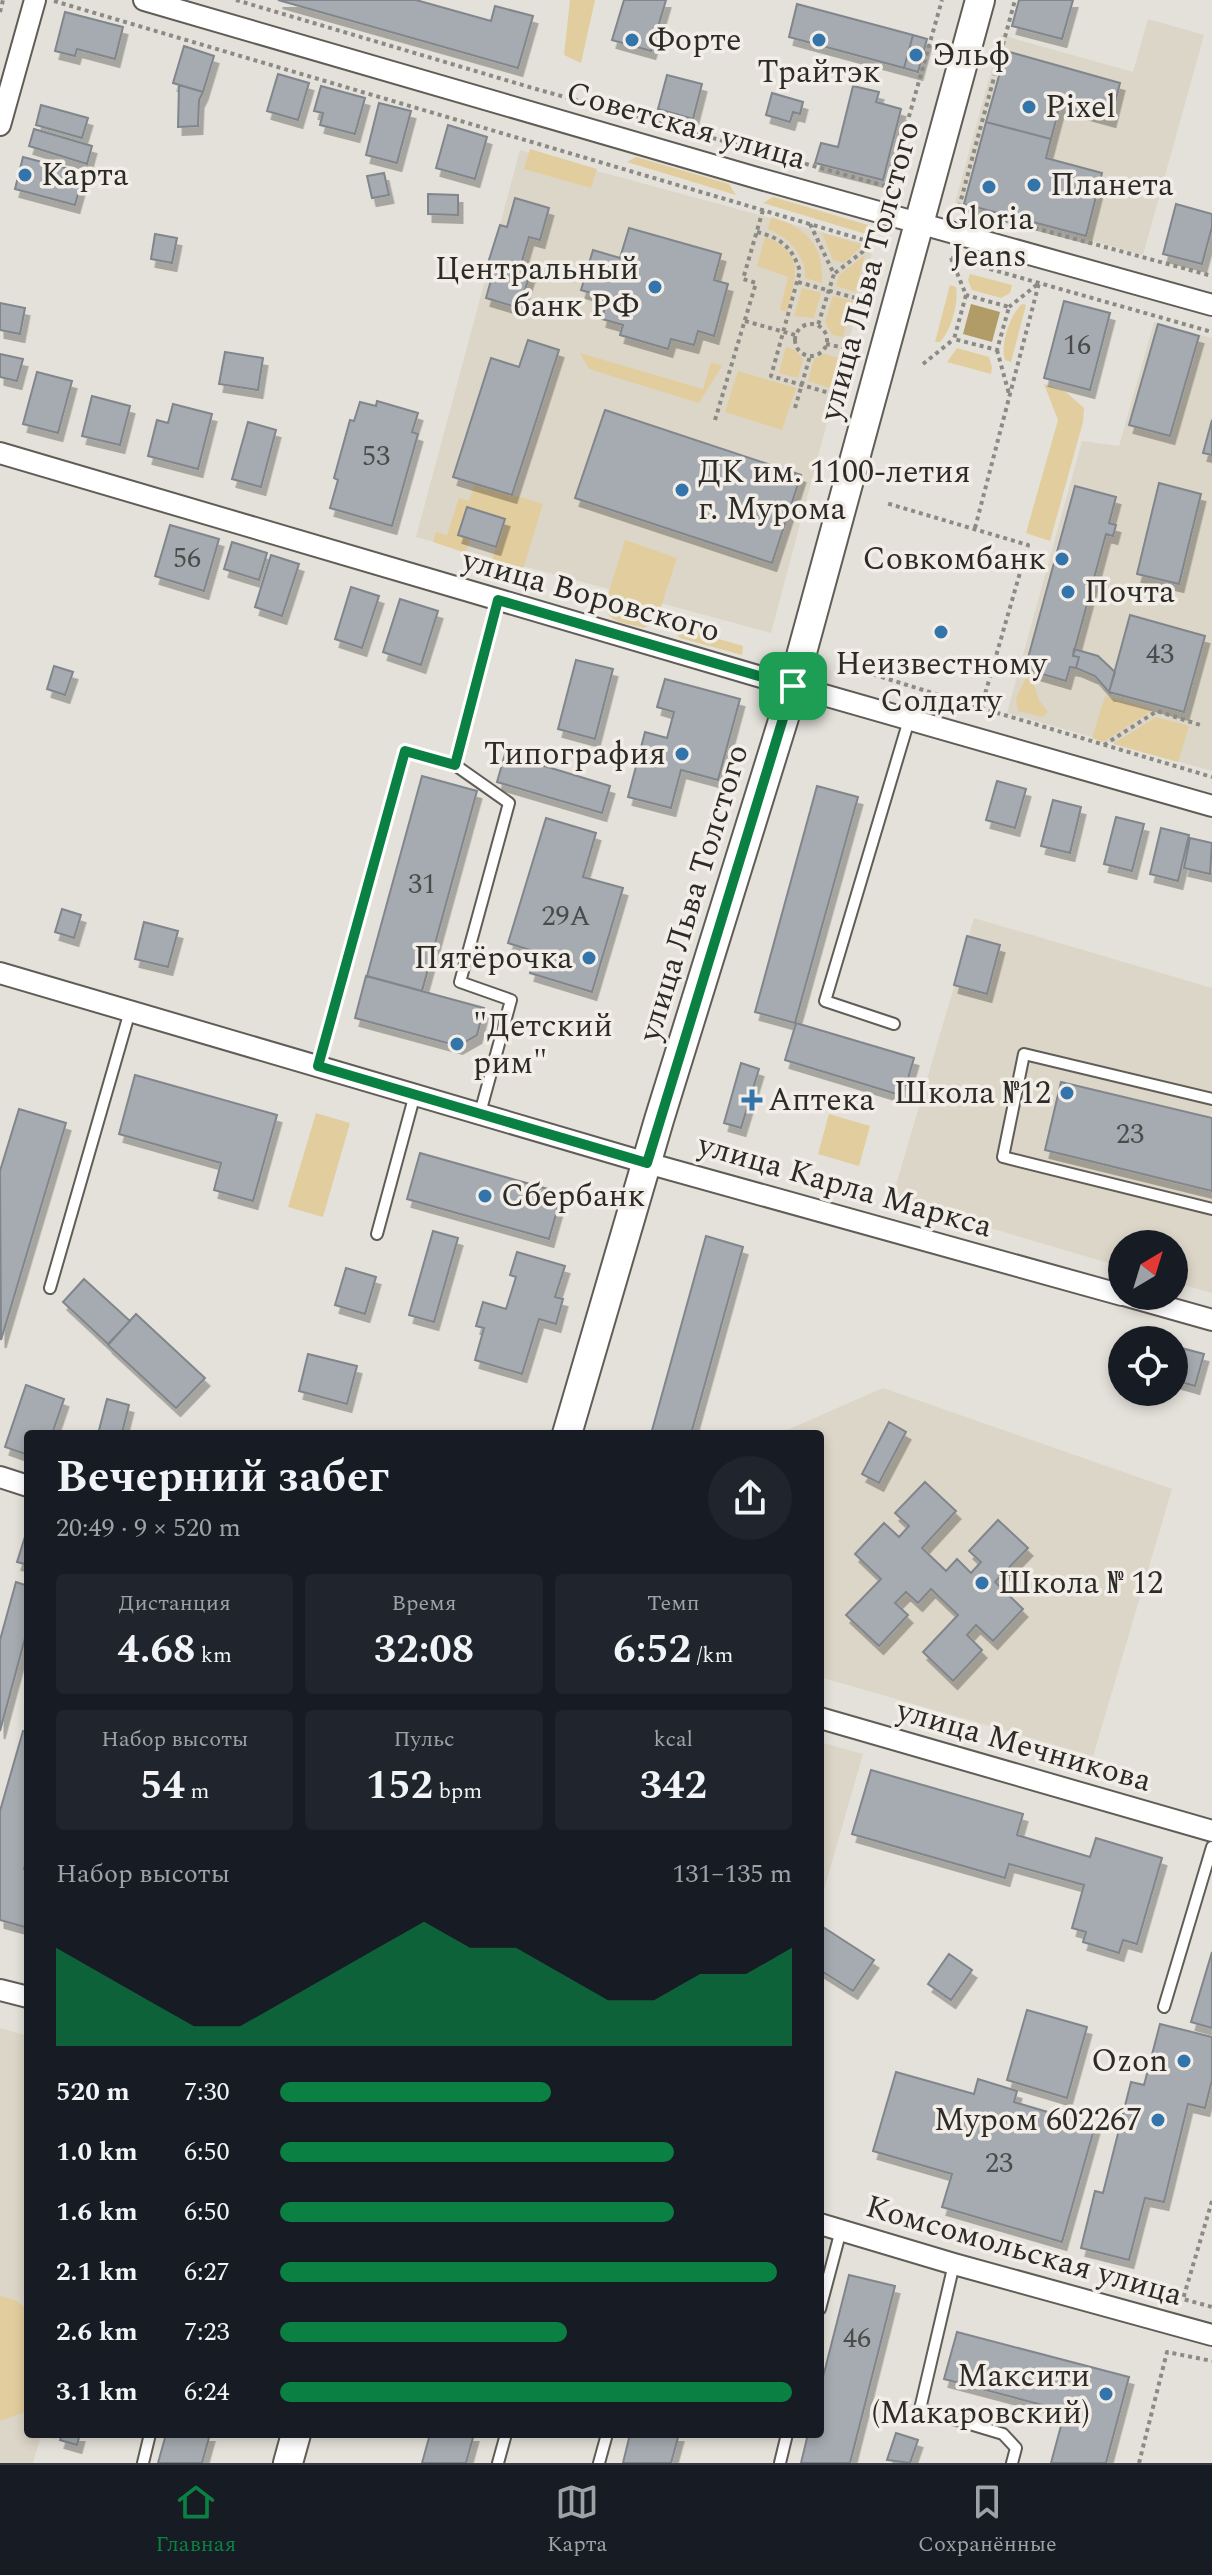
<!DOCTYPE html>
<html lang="ru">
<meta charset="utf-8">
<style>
body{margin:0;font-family:Spectral,serif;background:#20242c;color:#f1f3f6;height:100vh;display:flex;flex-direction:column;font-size:30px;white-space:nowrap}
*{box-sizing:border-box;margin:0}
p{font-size:26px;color:#9ea1a6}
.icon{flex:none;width:44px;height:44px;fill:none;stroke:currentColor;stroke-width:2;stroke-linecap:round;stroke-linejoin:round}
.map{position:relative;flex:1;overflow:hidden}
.details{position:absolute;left:24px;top:1430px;width:800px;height:1008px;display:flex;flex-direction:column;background:#171b24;border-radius:8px;box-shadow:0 4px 12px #0003}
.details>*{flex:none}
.needle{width:52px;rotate:38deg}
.buttons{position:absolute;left:1108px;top:1230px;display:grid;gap:16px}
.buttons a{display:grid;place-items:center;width:80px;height:80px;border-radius:50%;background:#171b24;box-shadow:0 4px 12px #0003;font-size:40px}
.pin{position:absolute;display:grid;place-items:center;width:68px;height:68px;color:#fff;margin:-34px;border-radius:16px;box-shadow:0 4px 12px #0006}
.round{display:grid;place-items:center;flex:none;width:84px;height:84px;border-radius:42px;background:#20242c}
.summary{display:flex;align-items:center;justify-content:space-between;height:136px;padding:0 32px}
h1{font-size:44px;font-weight:700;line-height:60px}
.stats{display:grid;grid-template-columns:repeat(3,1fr);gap:12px;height:136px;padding:8px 32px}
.stats div{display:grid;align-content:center;border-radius:8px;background:#20242c;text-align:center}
.stats b{font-size:40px;font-weight:700}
.stats small{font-size:22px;font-weight:400}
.stats p{font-size:22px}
.chart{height:224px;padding:16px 32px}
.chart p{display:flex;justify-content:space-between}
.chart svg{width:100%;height:144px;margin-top:8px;fill:#0b8043;opacity:.7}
ul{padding:0 32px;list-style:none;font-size:26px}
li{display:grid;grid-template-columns:128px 96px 1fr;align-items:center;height:60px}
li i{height:20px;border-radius:10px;background:#0b8043}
.menu{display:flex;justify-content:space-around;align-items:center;height:112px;border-top:2px solid #363941;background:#171b24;font-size:22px;color:#9ea1a6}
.menu a{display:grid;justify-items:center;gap:4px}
.menu .current{color:#0b8043}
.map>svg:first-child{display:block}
.built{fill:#dcd6c8}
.green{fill:#e2cd9e}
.water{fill:#b19b66}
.building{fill:#a5abb0;stroke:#80868b;stroke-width:2;filter:url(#shadow)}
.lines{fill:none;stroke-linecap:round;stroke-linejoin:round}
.lane-casing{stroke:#605d57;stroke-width:14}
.street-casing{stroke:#605d57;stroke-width:24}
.secondary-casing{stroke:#605d57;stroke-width:32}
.path{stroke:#8c8a85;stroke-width:4;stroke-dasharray:4 4;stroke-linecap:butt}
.lane{stroke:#fff;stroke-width:10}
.street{stroke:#fff;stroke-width:20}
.secondary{stroke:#fff;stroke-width:28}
.route-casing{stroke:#fff;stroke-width:16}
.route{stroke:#0b8043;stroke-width:10}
.poi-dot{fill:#3374ab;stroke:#f2eee7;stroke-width:3}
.labels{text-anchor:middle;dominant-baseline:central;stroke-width:7;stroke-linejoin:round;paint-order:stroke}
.number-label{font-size:28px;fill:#4a4b4a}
.poi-label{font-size:32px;fill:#2c2b28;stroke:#f2eee7;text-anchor:start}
.street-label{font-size:32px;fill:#2c2b28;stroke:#f2eee7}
</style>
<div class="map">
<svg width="1212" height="2463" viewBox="0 0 1212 2463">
<defs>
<filter id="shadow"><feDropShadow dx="4.5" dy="8" stdDeviation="0" flood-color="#0004"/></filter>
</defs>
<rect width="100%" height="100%" fill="#e4e1da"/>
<path class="built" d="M1148,19L1204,35L1143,255L955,203L1001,35L1133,72Z
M520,150L874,246L771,633L416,537Z
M1154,322L1212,338V771L1007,713L1082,441L1119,446Z
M974,918L1212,988V1293L1174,1282V1244H1122V1267L892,1199Z
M883,1388L1172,1489L1093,1756L820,1677V1434H778Z
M820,1742L863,1754L820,1904Z
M0,2028L28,2036V2434H59L57,2440L41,2436L33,2463H0Z"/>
<path class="green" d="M570,0H595L581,63L564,55Z
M530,149L597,169L591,188L524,169Z
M636,157L729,184L736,195L627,162Z
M773,197L868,225L869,235L763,203Z
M771,217C806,227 824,245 822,283L805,278C807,256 787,236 768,229Z
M822,233L863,245L844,263L833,260Z
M765,237C807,253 795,279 787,312L780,310L788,277L757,266Z
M865,255L855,292L836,286L839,275Z
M970,274L1012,285L1010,293L1001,298L972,290L968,280Z
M950,285L956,287C959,302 951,331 940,342H935Z
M802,288L821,293L814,318L794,316Z
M833,296L853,301L843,337L832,335L825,322Z
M1022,304L1026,305L1011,362L1005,360C1000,345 1010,314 1022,304Z
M786,347L795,350L803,359L798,378L779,373Z
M957,348L989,357L992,367L991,374L947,362Z
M580,353L703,389L711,362L722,366L699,403L589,369Z
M825,354L838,358L830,388L808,381L814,359Z
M738,371L796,388L782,430L725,412Z
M1044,384L1066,392L1084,408L1083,422L1050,541L1026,533L1058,420Z
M475,483L543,504L522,572L491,563L505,519L467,507L458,535L470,539L466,553L433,542L436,532L447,535L459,498L469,501Z
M625,540L677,558L659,613L607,598Z
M605,606L657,621L644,628C629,624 607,623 605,606Z
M674,626L743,646L742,655L680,638L674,631Z
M1026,678L1033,682L1039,700L1048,712L1042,717L1018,711L1016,698Z
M1105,696L1153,710L1103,742L1092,738Z
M1156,717L1189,726L1178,762L1113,744Z
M316,1113L350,1123L323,1217L288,1207Z
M829,1114L870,1126L859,1166L818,1154Z
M0,2296L15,2300L28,2310V2411L0,2421Z"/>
<path class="water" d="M971,304L1000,312L992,342L963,334Z"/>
<path class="building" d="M278,0H416L491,21L495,6L533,16L518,68Z
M624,0H666L651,51L612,40Z
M1019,0H1073L1062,39L1012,26Z
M797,4L913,35L904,68L789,37Z
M65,12L123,27L115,59L77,49L75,56L55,51Z
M913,35L927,39L918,72L904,68Z
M184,46L214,56L203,92L173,83Z
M1006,51L1120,83L1111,119L1060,105L1051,139L986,122Z
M278,74L309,83L298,120L267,111Z
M667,75L702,84L693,119L658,109Z
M179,85L203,92L199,100L198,126L178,127Z
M321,86L365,98L355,134L320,125L323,113L314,111Z
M853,86L879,92L876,102L901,109L883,180L815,163L821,143L838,147Z
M772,93L803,102L800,114L793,112L790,122L766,115Z
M379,103L411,111L397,163L366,155Z
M41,105L88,118L82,138L36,125Z
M986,122L1051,139L1046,158L1102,173L1086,236L964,204Z
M448,125L487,137L475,179L436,168Z
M34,129L92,146L87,164L29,146Z
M23,157L84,173L75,205L15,189Z
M384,173L389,195L372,198L367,176Z
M428,194L458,195V215L428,214Z
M515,198L549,208L540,240L529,237L519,271L530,274L519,308L486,298L495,266L488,263L500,225L507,227Z
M1176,204L1212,214V227L1202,264L1163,254Z
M629,228L721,254L714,280L728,284L714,336L698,331L694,345L671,339L668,349L620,335L623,325L602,319L607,298L581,290L593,250L620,258Z
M155,234L177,238L172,263L151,259Z
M1064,301L1110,313L1090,390L1044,378Z
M0,303L25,308L20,334L0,330Z
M1158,324L1199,336L1170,436L1129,425Z
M528,340L559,350L512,495L453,477L491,358L519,367Z
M225,352L263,358L258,390L219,384Z
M0,354L23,359L17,381L0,377Z
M37,372L72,381L58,433L23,424Z
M92,396L130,406L120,445L82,436Z
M377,401L418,413L412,432L418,434L392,526L330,508L338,480L334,478L350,420L354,421L360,402L376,406Z
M173,404L212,414L198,469L148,456L157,420L168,423Z
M605,410L801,475L772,563L575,498Z
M1212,420V455L1203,453Z
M248,422L276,430L261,487L232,479Z
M1159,483L1201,494L1179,584L1137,574Z
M1075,486L1116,497L1109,523L1116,525L1113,536L1106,534L1073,656L1079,657L1076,668L1070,667L1066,681L1025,669Z
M467,507L505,519L496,547L458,535Z
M170,525L219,539L204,591L155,576Z
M232,542L267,553L259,580L224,569Z
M271,555L299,564L282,616L255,607Z
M351,587L379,596L362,648L335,639Z
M400,599L438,611L421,665L383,652Z
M1130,615L1205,636L1184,712L1109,692Z
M1074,649L1098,656L1115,672L1109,692L1095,676L1076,668L1079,657L1073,656Z
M576,660L613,669L595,739L558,729Z
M54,666L73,672L65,695L47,689Z
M665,679L740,699L718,780L681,770L671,808L628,797L645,732L667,738L674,712L657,707Z
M505,754L610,786L602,813L497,782Z
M422,776L477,791L422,991L367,976Z
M997,781L1026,789L1015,828L986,820Z
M817,786L858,797L795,1023L755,1012Z
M1053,800L1081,807L1070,853L1041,846Z
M1116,817L1144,824L1132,871L1104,864Z
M546,818L596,833L583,877L623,888L592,992L530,973L536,952L508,943Z
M1161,828L1189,835L1178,881L1150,874Z
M1190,838L1212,843L1210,874L1184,868Z
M62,909L81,915L74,938L55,932Z
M144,922L178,931L168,967L135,959Z
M967,936L1000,945L987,994L954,985Z
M366,976L484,1008L477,1035L458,1046L355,1018Z
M796,1023L914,1058L903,1096L785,1060Z
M741,1063L759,1069L741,1128L724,1123Z
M135,1075L277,1115L253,1201L214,1190L221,1163L119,1134Z
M1061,1082L1212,1118V1191L1045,1150Z
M19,1109L66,1123L1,1340L0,1171Z
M420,1153L562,1193L549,1239L407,1199Z
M433,1231L458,1238L434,1322L409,1315Z
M706,1236L743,1247L691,1434H651Z
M517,1252L565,1266L555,1297L563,1299L556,1324L539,1319L522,1374L475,1360L484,1328L476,1326L483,1302L506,1309L516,1277L510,1275Z
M346,1268L376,1277L365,1314L335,1305Z
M84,1279L130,1321L108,1344L63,1302Z
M136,1314L205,1378L176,1408L108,1345Z
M1174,1346L1204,1354L1195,1386L1174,1380Z
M308,1354L357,1366L347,1404L299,1391Z
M26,1385L64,1399L52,1434H28V1455L5,1447Z
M107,1399L129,1405L122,1433L127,1434H98Z
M889,1422L906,1432L879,1483L862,1474Z
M925,1482L956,1511L922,1548L946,1571L957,1559L971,1573L981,1562L969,1551L998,1520L1028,1548L995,1582L1023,1609L993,1641L976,1625L967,1635L982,1650L953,1681L923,1652L958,1615L931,1589L918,1603L906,1592L895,1603L908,1615L879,1646L846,1615L881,1579L855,1554L884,1523L899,1537L909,1526L895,1513Z
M28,1527V1565L17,1562Z
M16,1582L28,1586V1627L0,1731V1640Z
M23,1731L28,1733V1854L24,1869L28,1870V1928L0,1920V1811Z
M871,1770L1023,1814L1017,1835L1090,1857L1096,1838L1162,1858L1137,1944L1123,1940L1119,1953L1083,1942L1086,1932L1072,1928L1084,1885L1009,1864L1005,1878L852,1834Z
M823,1927L874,1960L853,1991L820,1970V1932Z
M1212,1952V2028L1191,2022Z
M949,1954L972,1970L951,2000L928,1984Z
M1027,2010L1087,2027L1067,2098L1007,2080Z
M1160,2024L1212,2037V2080L1205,2108L1188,2104L1164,2202L1145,2198L1129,2260L1081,2248L1095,2191L1103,2193L1131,2082L1144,2085Z
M896,2072L974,2094L978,2079L1017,2091L1014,2102L1095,2126L1062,2242L942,2207L952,2174L873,2151Z
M849,2275L895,2286L850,2463H801L808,2434H820V2389Z
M957,2332L1129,2377L1106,2463H1051L1065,2411L944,2379Z
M896,2433L918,2440L910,2463L887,2460Z
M62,2434H80L77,2445L60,2440Z
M166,2434H210L202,2463H158Z
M430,2434H474L466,2463H422Z
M630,2434H679L671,2463H623Z"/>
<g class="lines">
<defs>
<path id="lane" d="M894,1024L825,1001L909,720
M318,1066L405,751L455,765
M1212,1099L1024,1054L1003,1157L1212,1209
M480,1113L511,1000L460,982L509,803L455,765L498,600
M377,1234L415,1094
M50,1288L130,1011
M1164,2007L1212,1847
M954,2264L920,2409L1003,2434L1016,2448L1012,2463
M820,2309L841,2230
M143,2463L150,2434
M498,2463L506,2434
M599,2463L607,2434
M780,2463L787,2434"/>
<path id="street" d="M144,0L757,178L1212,305
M0,125L35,0
M0,453L761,677L1212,806
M0,973L647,1163L1122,1295
M1127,1296L1212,1320
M0,1477L28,1486
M820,1718L1212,1831
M0,1990L28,1997
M820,2224L954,2264L1212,2335"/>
<path id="secondary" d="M567,1434L659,1120L786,711L980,0
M288,2463L296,2434"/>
</defs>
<use href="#lane" class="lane-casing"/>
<use href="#street" class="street-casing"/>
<use href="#secondary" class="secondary-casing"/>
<path class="path" d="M236,0L536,89L889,187L942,0
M54,1L874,243
M0,12L3,0
M959,207L1015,0
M965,209L1212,276
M810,224L834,274L818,325
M757,232C781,238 792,247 800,271L771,376L833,394
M951,258L1212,332
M951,258L966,295L954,339L997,350L1009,307L966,295
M835,273L874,243
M798,282L859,299
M745,321L795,335
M795 340a16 16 0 1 1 32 0a16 16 0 1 1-32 0Z
M826,344L845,348
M997,350L1009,394
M923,364L954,339
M795,408L810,356
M715,420L756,283L743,279L763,210
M975,528L1039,283L1009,307
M843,665L981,708L1028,545L886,503
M981,708L1212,777
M1104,745L1157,711L1200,725
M1212,2201L1183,2299L1212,2307
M1139,2463L1167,2352L1212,2361"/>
<use href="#lane" class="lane"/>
<use href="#street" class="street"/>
<use href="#secondary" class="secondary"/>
</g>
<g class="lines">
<defs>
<path id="route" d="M498,600L793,686L647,1163L318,1066L405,751L455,765Z"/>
</defs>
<use href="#route" class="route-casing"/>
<use href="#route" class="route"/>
</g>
<g class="poi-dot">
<circle cx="632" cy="40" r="8"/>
<circle cx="819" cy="40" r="8"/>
<circle cx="916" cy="55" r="8"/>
<circle cx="1029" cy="107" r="8"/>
<circle cx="25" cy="175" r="8"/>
<circle cx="1034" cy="185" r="8"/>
<circle cx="989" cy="187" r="8"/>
<circle cx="655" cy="287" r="8"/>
<circle cx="682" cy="490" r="8"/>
<circle cx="1062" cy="559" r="8"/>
<circle cx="1068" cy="592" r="8"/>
<circle cx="941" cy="632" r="8"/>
<circle cx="682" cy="754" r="8"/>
<circle cx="589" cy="958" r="8"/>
<circle cx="457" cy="1044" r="8"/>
<circle cx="1067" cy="1093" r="8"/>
<path d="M748 1088h8v8h8v8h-8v8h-8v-8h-8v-8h8z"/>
<circle cx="485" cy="1196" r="8"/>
<circle cx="982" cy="1583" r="8"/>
<circle cx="1184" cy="2061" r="8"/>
<circle cx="1158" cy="2120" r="8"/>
<circle cx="1106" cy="2394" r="8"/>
</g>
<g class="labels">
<g class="number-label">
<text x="1077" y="345">16</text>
<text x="376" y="456">53</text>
<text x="187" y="558">56</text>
<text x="1160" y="654">43</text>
<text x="422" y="884">31</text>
<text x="566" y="916">29А</text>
<text x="1130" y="1134">23</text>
<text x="999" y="2163">23</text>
<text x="857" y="2338">46</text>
</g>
<g class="poi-label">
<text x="648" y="40">Форте</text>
<text x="932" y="55">Эльф</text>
<text x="819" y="72" text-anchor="middle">Трайтэк</text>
<text x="1045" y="107">Pixel</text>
<text x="41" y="175">Карта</text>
<text x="1050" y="185">Планета</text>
<text x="989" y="219" text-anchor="middle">Gloria<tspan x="989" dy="37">Jeans</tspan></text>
<text x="639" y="269" text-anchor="end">Центральный<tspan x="639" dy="37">банк РФ</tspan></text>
<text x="698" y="472">ДК им. 1100-летия<tspan x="698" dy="37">г. Мурома</tspan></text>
<text x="1046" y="559" text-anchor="end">Совкомбанк</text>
<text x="1084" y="592">Почта</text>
<text x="941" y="664" text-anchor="middle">Неизвестному<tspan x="941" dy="37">Солдату</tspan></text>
<text x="666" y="754" text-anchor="end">Типография</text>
<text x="573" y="958" text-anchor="end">Пятёрочка</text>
<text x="473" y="1026">"Детский<tspan x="473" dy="37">рим"</tspan></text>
<text x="1051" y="1093" text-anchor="end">Школа №12</text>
<text x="768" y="1100">Аптека</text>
<text x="501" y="1196">Сбербанк</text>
<text x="998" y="1583">Школа № 12</text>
<text x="1168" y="2061" text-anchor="end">Ozon</text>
<text x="1142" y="2120" text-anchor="end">Муром 602267</text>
<text x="1090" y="2376" text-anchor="end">Максити<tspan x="1090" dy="37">(Макаровский)</tspan></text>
</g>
<g class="street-label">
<text transform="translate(686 126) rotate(16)">Советская улица</text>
<text transform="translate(870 271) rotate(-75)">улица Льва Толстого</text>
<text transform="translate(591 596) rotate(16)">улица Воровского</text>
<text transform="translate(694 893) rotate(-73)">улица Льва Толстого</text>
<text transform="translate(845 1186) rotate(16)">улица Карла Маркса</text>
<text transform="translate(1024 1746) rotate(16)">улица Мечникова</text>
<text transform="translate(1024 2251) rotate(16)">Комсомольская улица</text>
</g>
</g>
</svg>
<div class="buttons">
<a><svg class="needle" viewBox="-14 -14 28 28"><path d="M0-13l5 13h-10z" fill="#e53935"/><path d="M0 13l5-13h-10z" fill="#9ea1a6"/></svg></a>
<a><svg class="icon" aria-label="locate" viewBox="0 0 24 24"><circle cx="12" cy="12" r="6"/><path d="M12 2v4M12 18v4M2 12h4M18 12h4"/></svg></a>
</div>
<div class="pin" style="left:793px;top:686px;background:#1e9e55"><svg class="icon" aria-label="arrive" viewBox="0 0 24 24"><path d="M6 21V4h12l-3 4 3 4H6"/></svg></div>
<section class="details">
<div class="summary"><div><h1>Вечерний забег</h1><p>20:49 · 9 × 520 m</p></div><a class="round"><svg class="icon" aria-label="share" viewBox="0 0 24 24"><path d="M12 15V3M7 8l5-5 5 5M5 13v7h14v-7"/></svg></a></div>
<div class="stats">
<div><p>Дистанция</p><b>4.68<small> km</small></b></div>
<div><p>Время</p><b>32:08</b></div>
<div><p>Темп</p><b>6:52<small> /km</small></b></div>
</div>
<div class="stats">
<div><p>Набор высоты</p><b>54<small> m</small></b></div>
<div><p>Пульс</p><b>152<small> bpm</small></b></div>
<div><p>kcal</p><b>342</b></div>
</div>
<div class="chart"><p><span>Набор высоты</span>131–135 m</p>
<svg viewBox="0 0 160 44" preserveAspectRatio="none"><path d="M0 44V14L10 22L20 30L30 38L40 38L50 30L60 22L70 14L80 6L90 14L100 14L110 22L120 30L130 30L140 22L150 22L160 14V44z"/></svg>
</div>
<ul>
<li><b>520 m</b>7:30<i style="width:53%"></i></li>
<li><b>1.0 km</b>6:50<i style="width:77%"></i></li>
<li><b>1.6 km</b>6:50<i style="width:77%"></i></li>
<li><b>2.1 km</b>6:27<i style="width:97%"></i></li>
<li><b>2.6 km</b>7:23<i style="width:56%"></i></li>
<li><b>3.1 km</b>6:24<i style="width:100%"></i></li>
</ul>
</section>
</div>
<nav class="menu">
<a class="current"><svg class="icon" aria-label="home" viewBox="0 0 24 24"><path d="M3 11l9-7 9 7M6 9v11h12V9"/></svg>Главная</a>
<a><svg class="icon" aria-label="map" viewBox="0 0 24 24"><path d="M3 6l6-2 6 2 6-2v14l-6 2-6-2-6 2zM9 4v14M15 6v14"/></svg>Карта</a>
<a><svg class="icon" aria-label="saved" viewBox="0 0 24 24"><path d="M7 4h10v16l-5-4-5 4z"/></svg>Сохранённые</a>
</nav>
